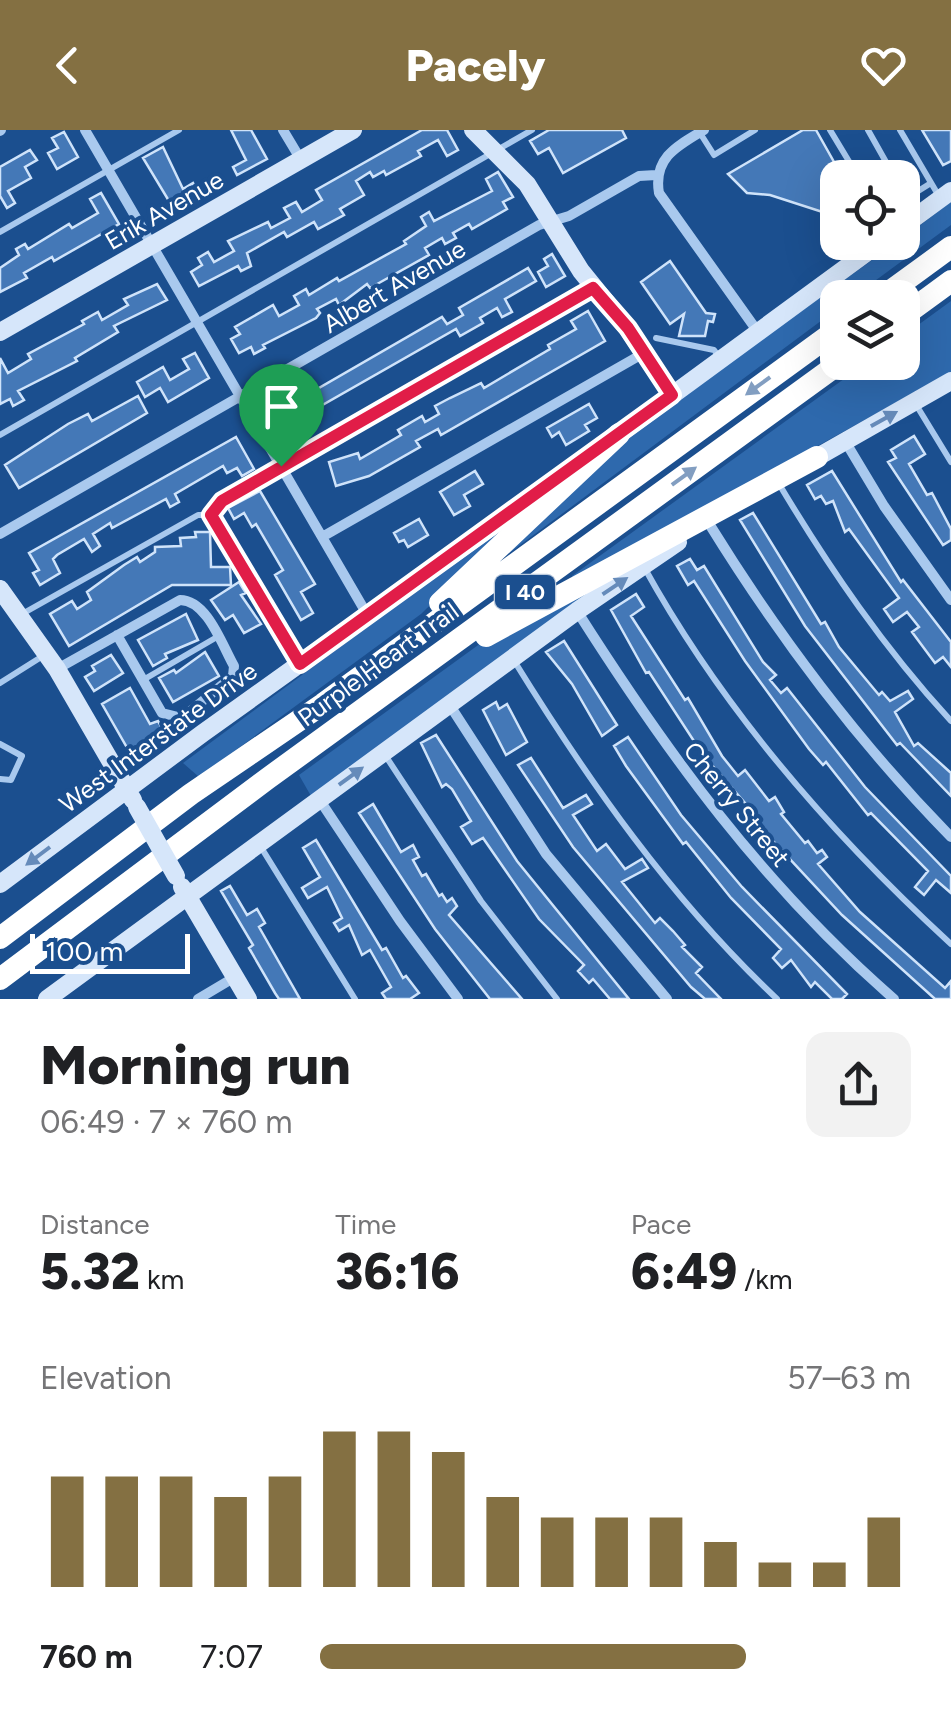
<!DOCTYPE html>
<meta charset="utf-8">
<style>
body{margin:0;font-family:Figtree,sans-serif;background:#f2f2f2;color:#202124;height:100vh;display:flex;flex-direction:column;font-size:38px;white-space:nowrap}
*{box-sizing:border-box;margin:0}
p{font-size:32px;color:#757577}
.icon{flex:none;width:55px;height:55px;fill:none;stroke:currentColor;stroke-width:2;stroke-linecap:round;stroke-linejoin:round}
.map{position:relative;height:869px;overflow:hidden}
.sheet{display:flex;flex-direction:column;background:#fff;flex:1}
.sheet>*{flex:none}
.tools{position:absolute;left:820px;top:30px;display:grid;gap:20px}
.tools a{display:grid;place-items:center;width:100px;height:100px;border-radius:20px;background:#fff;box-shadow:0 10px 40px #0002;font-size:50px}
.scale{position:absolute;left:30px;bottom:25px;width:160px;box-sizing:border-box;padding-left:10px;border:5px solid #fff;border-top:0;font-size:28px;line-height:35px;white-space:nowrap;color:#fff;-webkit-text-stroke:8px #1b4f8f;paint-order:stroke}
.pin{position:absolute;display:grid;place-items:center;width:85px;height:85px;color:#fff;margin:-102px -42px;border-radius:50% 50% 50% 0;rotate:-45deg;box-shadow:0 0 10px #0007}
.pin .icon{rotate:45deg}
.round{display:grid;place-items:center;flex:none;width:105px;height:105px;border-radius:20px;background:#f2f2f2}
.headline{display:flex;align-items:center;justify-content:space-between;height:170px;padding:0 40px}
h1{font-size:55px;font-weight:800;line-height:75px}
.metrics{display:grid;grid-template-columns:repeat(3,1fr);gap:15px;height:170px;padding:10px 40px}
.metrics div{display:grid;align-content:center}
.metrics b{font-size:50px;font-weight:800}
.metrics small{font-size:28px;font-weight:400}
.metrics p{font-size:28px}
.chart{height:280px;padding:20px 40px}
.chart p{display:flex;justify-content:space-between}
.chart svg{width:100%;height:180px;margin-top:10px;stroke:#847042;stroke-width:6}
ul{padding:0 40px;list-style:none;font-size:32px}
li{display:grid;grid-template-columns:160px 120px 1fr;align-items:center;height:75px}
li i{height:25px;border-radius:12px;background:#847042}
header{display:flex;justify-content:space-between;align-items:center;height:130px;padding:0 40px;background:#847042;color:#fff;font-size:45px;font-weight:800}
.map>svg:first-child{display:block}
.green{fill:#2e69ad}
.building{fill:#4478b7;stroke:#cfe3fa;stroke-width:2.5}
.lines{fill:none;stroke-linecap:round;stroke-linejoin:round}
.lane{stroke:#a9c9ee;stroke-width:6}
.street{stroke:#a9c9ee;stroke-width:10}
.secondary{stroke:#d6e6fa;stroke-width:18}
.highway{stroke:#fff;stroke-width:22}
.secondary-bridge{stroke:#d6e6fa;stroke-width:18}
.oneway{fill:#829ec1}
.oneway2{fill:#668bba}
.route-casing{stroke:#fff;stroke-width:20}
.route{stroke:#e11d48;stroke-width:12}
.labels{text-anchor:middle;dominant-baseline:central;stroke-width:8;stroke-linejoin:round;paint-order:stroke}
.shield{fill:#1b4f8f;stroke:#bbcadd;stroke-width:2.5}
.shield-label{font-size:22px;font-weight:bold;fill:#fff}
.street-label{font-size:25px;fill:#fff;stroke:#1b4f8f}
</style>
<header><svg class="icon" aria-label="back" viewBox="0 0 24 24"><path d="M15 5l-7 7 7 7"/></svg>Pacely<svg class="icon" aria-label="heart" viewBox="0 0 24 24"><path d="M12 20l-8-8c-3-5 5-10 8-4 3-6 11-1 8 4z"/></svg></header>
<div class="map">
<svg width="951" height="869" viewBox="0 0 951 869">
<rect width="100%" height="100%" fill="#1b4f8f"/>
<path class="green" d="M951,72V95L853,167L838,168L837,179L500,430L615,315L896,113L902,112L903,108Z
M951,171V242L574,451L572,446L866,233L902,232L903,206Z
M532,375L421,484L199,647L183,633Z
M619,441L311,666L299,645L481,513Z"/>
<path class="building" d="M231,0H251L267,29L237,45L233,37L246,30Z
M422,0H447L458,20L447,26L438,10L418,21L421,26L386,45L384,41L373,47L370,42L356,51L364,65L340,79L344,85L318,99L314,92L287,107L284,102L247,123L251,136L241,141L238,136L199,156L191,142L202,135L198,128L208,122L214,132L234,121L228,111L268,92L271,98L290,88L284,78L296,72L302,82L322,70L316,60Z
M549,0H622L626,8L563,43L549,18L538,24L530,11Z
M803,0H816L843,48H838V87L770,65L747,63L728,44Z
M922,0H951V31L943,35Z
M64,2L78,27L57,39L48,23L58,18L52,8Z
M163,17L183,59L193,53L200,66L175,81L143,28Z
M30,20L37,30L25,37L31,48L8,61L15,73L7,78L0,66V37Z
M498,42L513,67L503,72L507,79L472,99L469,94L453,103L456,108L445,114L442,108L425,118L429,125L370,158L367,154L339,175L336,169L317,179L320,183L316,188L263,215L265,218L254,224L251,217L239,223L231,209L240,204L235,197L273,175L279,186L299,175L294,166L306,159L309,165L337,148L339,151L406,114L404,111L426,96L421,87L429,82L434,91L492,61L486,49Z
M101,63L119,94L54,131L52,127L24,143L27,148L0,162V138L19,125L16,119L25,114L28,119L69,94L72,98L98,83L90,69Z
M552,124L565,146L546,157L538,142L548,136L544,129Z
M670,131L706,183L715,184L713,192L708,191L705,206H679L684,184L670,194L641,152Z
M528,138L536,151L505,169L512,182L502,187L497,178L480,188L483,193L460,206L456,199L282,298L274,284L442,187L447,194L463,185L459,178Z
M157,154L167,170L114,196L118,202L75,228L77,231L18,261L24,270L13,276L10,269L0,274V228L8,243L31,229L28,224L84,194L82,191L98,182L102,190L128,175L124,169Z
M588,181L605,211L441,305L438,299L416,311L420,317L369,346L336,356L329,332L358,323L360,329L401,305L398,300L422,286L425,292L439,284L435,276L450,268L481,253L484,258L550,219L548,215L576,199L571,191Z
M195,223L209,248L168,272L160,258L145,267L137,252L163,237L170,250L189,239L183,229Z
M138,266L147,283L19,358L5,335L68,294L88,284L92,291Z
M589,274L597,288L585,295L589,301L566,315L559,302L552,307L547,298Z
M914,306L925,324L909,334L927,365L932,363L951,399V410L943,415L888,332L896,328L891,320Z
M236,307L254,339L242,346L237,338L227,343L223,336L175,364L179,372L170,377L166,369L112,398L110,393L93,404L100,416L92,422L84,409L57,425L53,429L60,443L40,455L33,443L39,440L29,423Z
M475,341L483,354L464,365L470,376L454,385L440,362Z
M832,341L901,452L903,450L951,512V537L943,527L935,533L912,502L919,497L907,482L893,492L884,479L899,468L849,399L845,402L833,371L826,374L821,366L815,369L807,355Z
M260,361L315,454L301,462L313,483L301,490L275,445L283,440L256,394L252,397L244,383L234,389L228,378Z
M753,383L821,494L825,492L839,517L879,565L882,562L890,571L908,561L913,569L895,582L914,616L918,613L951,643V666L900,613L897,615L805,496L740,390Z
M419,389L428,405L408,417L404,410L399,412L394,403Z
M195,402H210L211,437H230L231,455H172L69,516L50,484L72,471L77,479L91,470L87,462L124,435L137,427L140,432L155,422V417L181,416L180,408L196,407Z
M690,429L697,440L704,436L763,532L776,545L770,550L781,563L787,558L865,657L951,746V763L936,750L924,765L915,757L928,741L871,683L868,685L826,632L823,635L809,619L745,531L694,451L688,455L677,436Z
M239,452L246,463L241,465L261,494L244,503L233,485L225,490L211,470Z
M636,464L644,477L631,486L685,570L688,568L722,626L738,646L745,640L769,671L775,667L784,682L781,684L805,713L808,711L817,723L822,720L827,727L818,734L860,782L945,858L951,851V869H935L842,785L760,697L745,673L703,625L649,542L646,543L611,480Z
M186,484L198,510L165,524L167,528L153,536L138,510Z
M564,511L617,595L602,606L572,554L546,522Z
M205,522L219,546L173,572L159,548L174,540L176,543Z
M111,525L123,543L94,561L85,547L95,541L92,536Z
M130,558L150,594L158,591L168,608L133,628L102,574Z
M496,572L499,579L507,574L527,612L506,625L483,580Z
M436,605L517,731L629,869H610L593,849L589,853L578,841L584,835L539,789L483,708L472,714L461,697L471,691L452,659L446,654L442,657L421,613Z
M628,607L681,685L742,757L847,864L842,869H832L815,852L811,857L791,830L782,838L773,828L781,819L731,768L686,712L683,714L626,636L614,616Z
M531,628L563,678L586,665L592,674L573,685L597,721L606,714L625,739L642,729L648,738L622,752L655,793L660,788L673,801L685,815L682,817L702,837L696,843L721,869H705L691,857L573,717L518,635Z
M373,674L401,722L413,715L419,727L413,730L422,746L426,744L439,766L442,764L447,772L452,768L457,776L449,785L522,869H490L435,799L359,683Z
M316,710L382,820L386,818L403,848L406,846L419,863L410,869H386L382,863L391,857L370,820L362,825L349,795L339,801L334,793L342,788L327,757L308,768L302,758L320,747L303,718Z
M230,756L247,785L257,779L265,793L259,797L300,869H279L275,863L249,818L253,815L221,761Z"/>
<g class="lines">
<path class="lane" d="M830,0L859,48
M868,0L895,48
M900,0L940,68
M700,3L714,25L755,0
M902,60L917,85
M907,68L931,53
M0,102L179,0
M656,208L714,220L720,228
M915,273L951,332
M0,305L532,0
M779,354C830,439 884,518 951,591
M211,385L222,371L592,159
M644,437C723,580 831,704 951,814
M22,484L198,385H211L299,533
M513,529C589,652 671,769 777,869
M143,550L217,507
M0,553L46,524
M0,614L22,626L11,650L0,649
M385,625L481,771L557,869
M259,714L355,869"/>
<path class="street" d="M85,0L368,486
M283,0L301,30
M704,0C677,16 653,28 659,63L758,202
M0,1L1,0
M845,311L884,376L951,470
M708,392C779,507 856,610 951,707
M0,404L539,95L569,86L639,46L656,45
M322,407L644,223
M577,481C669,626 763,755 894,869
M57,539L180,470C207,470 222,515 234,536L233,546L182,588L162,583L117,505
M449,574L546,724L667,869
M319,669L400,791L458,869
M198,869L235,847"/>
<path class="secondary" d="M473,0L527,54L581,141L628,199L672,265
M902,97L951,61
M0,202L353,0
M611,310L881,112
M807,333L951,251
M0,459L57,539L133,670
M0,754L203,603L562,346
M182,757L248,869
M47,869L577,481L678,412"/>
<path class="highway" d="M881,168L951,117
M902,187L951,151
M440,473L619,304
M486,506L817,327
M0,808L191,664L323,574L838,199
M0,849L267,649L841,232"/>
<path class="secondary-bridge" d="M137,677L176,746"/>
</g>
<defs><path id="oneway-solid" d="M-6-.8H1V-3.2L6.5 0L1 3.2V.8H-6Z" transform="scale(2.5)"/></defs>
<g class="oneway">
<use href="#oneway-solid" transform="translate(758 256) rotate(144)"/>
<use href="#oneway-solid" transform="translate(684 346) rotate(-36)"/>
</g>
<g class="oneway2">
<use href="#oneway-solid" transform="translate(884 289) rotate(-29)"/>
<use href="#oneway-solid" transform="translate(615 456) rotate(-34)"/>
<use href="#oneway-solid" transform="translate(351 646) rotate(-36)"/>
<use href="#oneway-solid" transform="translate(38 726) rotate(143)"/>
</g>
<g class="lines">
<defs>
<path id="route" d="M593,158L628,198L672,265L300,534L211,385L222,371Z"/>
</defs>
<use href="#route" class="route-casing"/>
<use href="#route" class="route"/>
</g>
<g class="labels">
<rect class="shield" x="495" y="445" width="60" height="34" rx="8"/>
<g class="shield-label">
<text x="525" y="462">I 40</text>
</g>
<g class="street-label">
<text transform="translate(164 80) rotate(-30)">Erik Avenue</text>
<text transform="translate(394 156) rotate(-30)">Albert Avenue</text>
<text transform="translate(378 534) rotate(-36)">Purple Heart Trail</text>
<text transform="translate(158 607) rotate(-36)">West Interstate Drive</text>
<text transform="translate(737 674) rotate(51)">Cherry Street</text>
</g>
</g>
</svg>
<div class="tools">
<a><svg class="icon" aria-label="locate" viewBox="0 0 24 24"><circle cx="12" cy="12" r="6"/><path d="M12 2v4M12 18v4M2 12h4M18 12h4"/></svg></a>
<a><svg class="icon" aria-label="layers" viewBox="0 0 24 24"><path d="M12 4l9 5-9 5-9-5zM3 14l9 5 9-5"/></svg></a>
</div>
<div class="scale">100 m</div>
<div class="pin" style="left:281px;top:336px;background:#1e9e55"><svg class="icon" aria-label="arrive" viewBox="0 0 24 24"><path d="M6 21V4h12l-3 4 3 4H6"/></svg></div>
</div>
<section class="sheet">
<div class="headline"><div><h1>Morning run</h1><p>06:49 · 7 × 760 m</p></div><a class="round"><svg class="icon" aria-label="share" viewBox="0 0 24 24"><path d="M12 15V3M7 8l5-5 5 5M5 13v7h14v-7"/></svg></a></div>
<div class="metrics">
<div><p>Distance</p><b>5.32<small> km</small></b></div>
<div><p>Time</p><b>36:16</b></div>
<div><p>Pace</p><b>6:49<small> /km</small></b></div>
</div>
<div class="chart"><p><span>Elevation</span>57–63 m</p>
<svg viewBox="0 0 160 44" preserveAspectRatio="none"><path d="M5 44V17M15 44V17M25 44V17M35 44V22M45 44V17M55 44V6M65 44V6M75 44V11M85 44V22M95 44V27M105 44V27M115 44V27M125 44V33M135 44V38M145 44V38M155 44V27"/></svg>
</div>
<ul>
<li><b>760 m</b>7:07<i style="width:72%"></i></li>
</ul>
</section>
